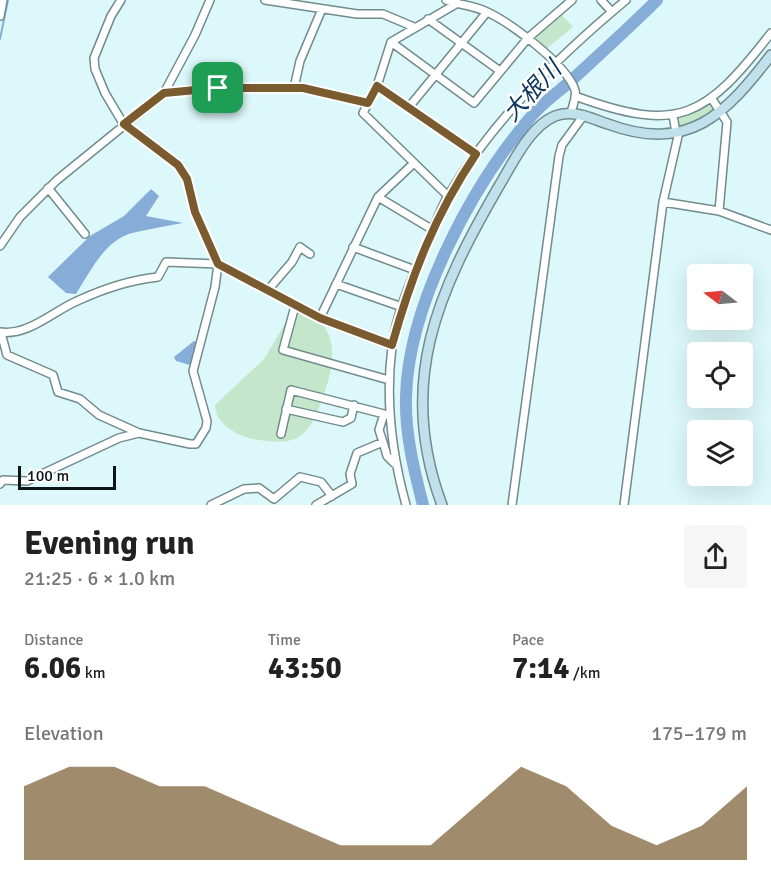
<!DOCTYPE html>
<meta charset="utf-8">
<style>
body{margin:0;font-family:Signika,"Noto Sans JP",sans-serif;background:#f6f6f6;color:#222;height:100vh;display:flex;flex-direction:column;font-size:22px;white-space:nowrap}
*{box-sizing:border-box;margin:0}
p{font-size:20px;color:#767676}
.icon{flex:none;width:33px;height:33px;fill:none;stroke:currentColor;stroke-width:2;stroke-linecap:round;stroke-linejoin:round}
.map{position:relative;height:505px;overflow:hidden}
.details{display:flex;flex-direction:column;background:#fff;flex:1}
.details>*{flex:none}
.needle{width:39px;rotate:286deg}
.buttons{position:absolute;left:687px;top:264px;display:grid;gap:12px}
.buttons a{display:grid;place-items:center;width:66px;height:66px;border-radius:6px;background:#fff;box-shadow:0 6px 24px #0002;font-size:30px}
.scale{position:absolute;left:18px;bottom:15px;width:98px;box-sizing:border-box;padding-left:6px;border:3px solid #0d1617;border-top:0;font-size:16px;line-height:21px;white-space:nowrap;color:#0d1617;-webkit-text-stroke:4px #fff;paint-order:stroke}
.pin{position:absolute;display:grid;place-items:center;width:51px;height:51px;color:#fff;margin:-26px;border-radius:12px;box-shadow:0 3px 9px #0006}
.round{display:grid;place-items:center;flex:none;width:63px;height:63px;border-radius:6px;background:#f6f6f6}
.summary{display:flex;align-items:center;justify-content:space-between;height:102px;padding:0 24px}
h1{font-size:33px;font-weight:700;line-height:45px}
.metrics{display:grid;grid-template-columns:repeat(3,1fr);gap:9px;height:102px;padding:6px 24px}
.metrics div{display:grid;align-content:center}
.metrics b{font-size:30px;font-weight:700}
.metrics small{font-size:16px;font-weight:400}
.metrics p{font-size:16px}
.chart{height:168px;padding:12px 24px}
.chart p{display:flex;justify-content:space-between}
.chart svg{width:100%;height:108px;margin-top:6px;fill:#7a5b30;opacity:.7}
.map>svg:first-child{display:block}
.green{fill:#c4e7cb}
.water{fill:#86acd8}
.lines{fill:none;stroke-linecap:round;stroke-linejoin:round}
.stream{stroke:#86acd8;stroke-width:2}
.river{stroke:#86acd8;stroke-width:12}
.minor-casing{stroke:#728b8d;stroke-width:10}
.secondary-casing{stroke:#728b8d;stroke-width:12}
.minor{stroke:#fff;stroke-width:7}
.secondary{stroke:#c0e0ec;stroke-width:9}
.route-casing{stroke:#fff;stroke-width:12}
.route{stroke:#7a5b30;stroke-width:8}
.labels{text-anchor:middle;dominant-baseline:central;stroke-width:5;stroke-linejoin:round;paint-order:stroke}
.water-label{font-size:24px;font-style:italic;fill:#0f3660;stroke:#fff}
</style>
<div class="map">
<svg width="771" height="505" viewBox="0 0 771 505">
<rect width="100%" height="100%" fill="#ddf8fa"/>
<path class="green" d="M560,13L573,27L545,50L532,38Z
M710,102L718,110L678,129L677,117Z
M299,310C340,323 336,360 324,394C313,426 305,446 267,441C256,440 246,438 236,433C226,427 215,418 215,405L264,359L289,317Z"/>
<path class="water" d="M151,189L159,196L146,216L183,223C166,226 149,229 132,233C105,240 90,272 76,294L66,293L48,277L90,236L124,216Z
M194,341L197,342L190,365L176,361L174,357Z"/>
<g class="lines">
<path class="stream" d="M0,39L8,0"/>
<path class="river" d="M423,505C414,470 405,434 406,397C408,306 471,187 530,118C542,103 560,91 574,78C602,52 630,27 657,0"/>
<defs>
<path id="minor" d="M265,0L357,14H383L414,27
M446,0C459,5 472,5 485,11C510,22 567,65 575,90C577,97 572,107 571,113
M601,0L612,12
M0,16L3,0
M428,19L500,71
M391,42L474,103L528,38L572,0
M377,86L476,154
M294,88L300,61L322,9
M164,93L195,35L210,0
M575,96C679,134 705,118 771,33
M712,99L727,122L719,211
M409,107L487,12
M673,115L676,133
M48,188L85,234
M448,196L363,113L377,86L391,42L456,4
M378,197L433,230
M663,202L719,211L771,230
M0,246L20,217L57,180L164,93L218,88H303L368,103
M353,247L415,270
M336,284L402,307
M268,290L292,262L300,247L310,254
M295,306L283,350L389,380
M320,318L378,197L414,163
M0,332C28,336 52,312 77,301C103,289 129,280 158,277L166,262L218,264L320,318L392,345
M1,333L7,355L53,375L58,392L80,399L99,415L139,433L190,444H196L206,428L207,421L193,371L215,287L218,264L195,212L187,179L178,165L124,125L105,93L95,69L94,58L111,16L121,0
M286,409L343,422L351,418L354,405
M281,434L291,390L384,414
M383,442L387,456L394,463
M0,484L3,480L27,481L119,438L139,433
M211,505L244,489L259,488L274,499L300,477L321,482L332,496
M316,505L352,484L350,474L357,453L383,442L379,430L384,414L388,415
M406,505C392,454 385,401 392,347C396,315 410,282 423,253C432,234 438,212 449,194C494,119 559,56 626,0
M512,505L559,156L562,145L584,115
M624,505L663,202L679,132"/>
<path id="secondary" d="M442,505C396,383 438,291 499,186C513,163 529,127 555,116C573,109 590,118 608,124C688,154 726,114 771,55"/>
</defs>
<use href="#minor" class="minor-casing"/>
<use href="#secondary" class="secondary-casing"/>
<use href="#minor" class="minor"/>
<use href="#secondary" class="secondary"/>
</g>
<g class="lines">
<defs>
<path id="route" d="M377,86L476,154C435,215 412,274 392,345L320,318L218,264L195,212L187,179L178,165L124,124L164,93L218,88H303L368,103Z"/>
</defs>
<use href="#route" class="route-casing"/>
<use href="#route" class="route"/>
</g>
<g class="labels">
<g class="water-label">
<text transform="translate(532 91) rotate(-47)">大根川</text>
</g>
</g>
</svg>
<div class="buttons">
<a><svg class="needle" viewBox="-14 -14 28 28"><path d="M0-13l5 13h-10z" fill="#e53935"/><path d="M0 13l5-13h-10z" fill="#767676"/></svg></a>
<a><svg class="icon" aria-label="locate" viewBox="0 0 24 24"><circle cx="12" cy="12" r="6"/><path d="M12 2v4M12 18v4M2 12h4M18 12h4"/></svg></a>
<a><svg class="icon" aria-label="layers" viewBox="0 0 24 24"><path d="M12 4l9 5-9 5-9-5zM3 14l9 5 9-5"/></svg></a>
</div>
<div class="scale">100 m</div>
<div class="pin" style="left:218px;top:88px;background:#1e9e55"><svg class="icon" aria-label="arrive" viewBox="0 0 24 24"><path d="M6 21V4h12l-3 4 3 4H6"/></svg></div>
</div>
<section class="details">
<div class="summary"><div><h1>Evening run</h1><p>21:25 · 6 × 1.0 km</p></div><a class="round"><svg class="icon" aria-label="share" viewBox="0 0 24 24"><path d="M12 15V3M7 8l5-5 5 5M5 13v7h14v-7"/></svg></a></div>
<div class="metrics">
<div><p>Distance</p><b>6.06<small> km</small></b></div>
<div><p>Time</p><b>43:50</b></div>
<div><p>Pace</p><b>7:14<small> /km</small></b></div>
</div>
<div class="chart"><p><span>Elevation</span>175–179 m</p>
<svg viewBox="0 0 160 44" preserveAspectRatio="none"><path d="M0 44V14L10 6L20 6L30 14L40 14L50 22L60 30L70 38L80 38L90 38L100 22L110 6L120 14L130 30L140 38L150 30L160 14V44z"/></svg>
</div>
</section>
